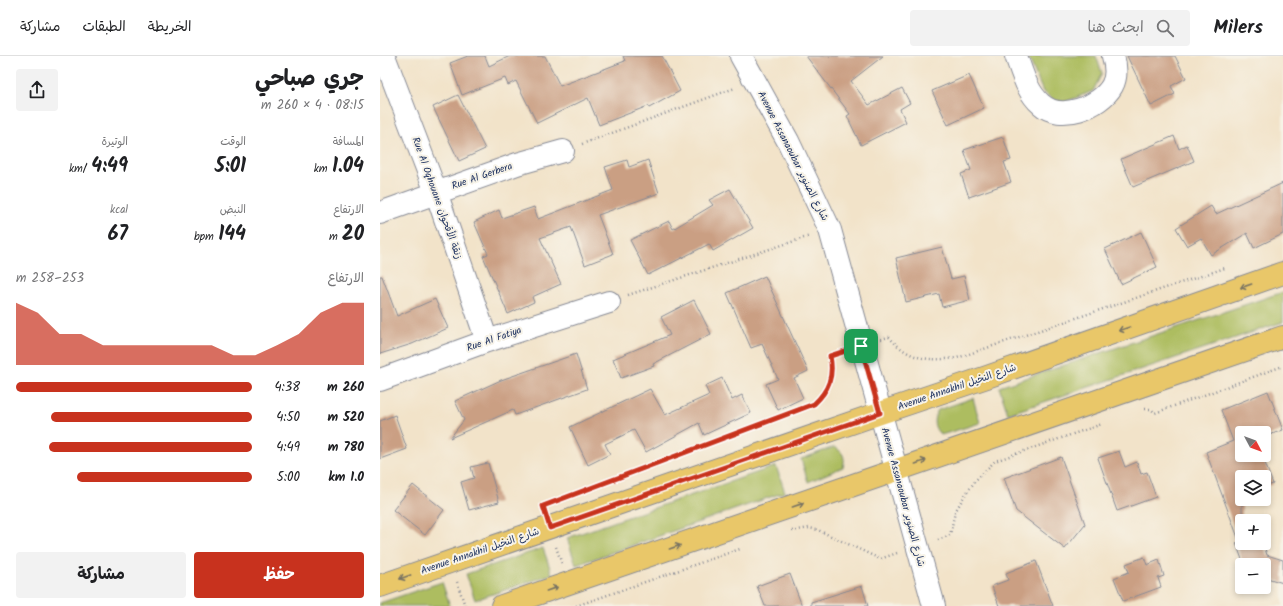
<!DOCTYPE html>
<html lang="ar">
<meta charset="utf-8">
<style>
body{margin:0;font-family:Kalam,"Playpen Sans Arabic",sans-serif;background:#f2f2f2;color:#202124;direction:rtl;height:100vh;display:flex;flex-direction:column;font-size:15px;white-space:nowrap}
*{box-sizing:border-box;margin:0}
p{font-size:13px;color:#757577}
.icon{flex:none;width:22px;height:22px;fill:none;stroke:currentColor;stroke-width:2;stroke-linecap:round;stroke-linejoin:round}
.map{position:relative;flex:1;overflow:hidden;direction:ltr}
.sheet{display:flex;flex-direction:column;background:#fff;width:380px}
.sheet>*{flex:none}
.needle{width:26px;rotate:131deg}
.controls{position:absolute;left:855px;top:370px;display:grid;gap:8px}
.controls a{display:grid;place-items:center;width:36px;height:36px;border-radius:4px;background:#fff;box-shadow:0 2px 6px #0003;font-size:20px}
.pin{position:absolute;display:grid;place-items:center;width:34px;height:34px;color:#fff;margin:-17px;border-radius:8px;box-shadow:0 2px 6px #0006}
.round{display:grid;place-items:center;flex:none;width:42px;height:42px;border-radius:4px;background:#f2f2f2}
.summary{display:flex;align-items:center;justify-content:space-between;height:68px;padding:0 16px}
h1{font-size:22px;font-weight:700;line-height:30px}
.metrics{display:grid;grid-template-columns:repeat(3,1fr);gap:6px;height:68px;padding:4px 16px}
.metrics div{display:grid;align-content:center}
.metrics b{font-size:20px;font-weight:700}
.metrics small{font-size:11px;font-weight:400}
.metrics p{font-size:11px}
.chart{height:112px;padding:8px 16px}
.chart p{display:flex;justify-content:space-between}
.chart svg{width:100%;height:72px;margin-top:4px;fill:#c8321e;opacity:.7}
.action{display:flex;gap:8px;margin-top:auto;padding:8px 16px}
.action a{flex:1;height:46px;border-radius:4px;background:#c8321e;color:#fff;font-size:16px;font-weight:700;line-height:46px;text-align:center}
.action a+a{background:#f2f2f2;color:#202124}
ul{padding:0 16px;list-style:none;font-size:13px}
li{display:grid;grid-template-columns:64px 48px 1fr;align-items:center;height:30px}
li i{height:10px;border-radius:5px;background:#c8321e}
header{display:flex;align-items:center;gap:24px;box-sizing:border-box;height:56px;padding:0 20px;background:#fff;border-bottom:1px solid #e0e0e0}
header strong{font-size:19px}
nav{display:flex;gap:22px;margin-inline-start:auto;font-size:14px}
.search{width:280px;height:36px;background:#f2f2f2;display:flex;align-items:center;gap:10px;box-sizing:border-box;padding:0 14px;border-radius:4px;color:#757577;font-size:15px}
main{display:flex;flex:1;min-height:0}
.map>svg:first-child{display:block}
.green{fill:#adbd60;stroke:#64765f}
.building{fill:#ca9f83}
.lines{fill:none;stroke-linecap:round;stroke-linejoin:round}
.minor-casing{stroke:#868994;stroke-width:24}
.major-casing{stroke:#868994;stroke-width:24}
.path{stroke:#868994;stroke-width:2.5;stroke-dasharray:1 3;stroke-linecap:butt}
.minor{stroke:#fff;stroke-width:22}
.major{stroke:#e9c769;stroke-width:22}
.oneway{stroke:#787363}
.route-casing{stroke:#fff;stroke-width:8}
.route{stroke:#c8321e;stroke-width:5}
.labels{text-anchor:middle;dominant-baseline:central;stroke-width:4;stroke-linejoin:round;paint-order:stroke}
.street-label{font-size:10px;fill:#1b2f5e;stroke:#f7f3e8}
</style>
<header>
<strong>Milers</strong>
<div class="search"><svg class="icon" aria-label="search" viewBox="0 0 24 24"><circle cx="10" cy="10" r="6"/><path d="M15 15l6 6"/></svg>ابحث هنا</div>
<nav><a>الخريطة</a><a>الطبقات</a><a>مشاركة</a></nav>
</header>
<main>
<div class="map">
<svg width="903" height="550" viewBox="0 0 903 550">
<rect width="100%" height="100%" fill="#f7f3e8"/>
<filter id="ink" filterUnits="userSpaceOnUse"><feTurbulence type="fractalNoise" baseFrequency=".025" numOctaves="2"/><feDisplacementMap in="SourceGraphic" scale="8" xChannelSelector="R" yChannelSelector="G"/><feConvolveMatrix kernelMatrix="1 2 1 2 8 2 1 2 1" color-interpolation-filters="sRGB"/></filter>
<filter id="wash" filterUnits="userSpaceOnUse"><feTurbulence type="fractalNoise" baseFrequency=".012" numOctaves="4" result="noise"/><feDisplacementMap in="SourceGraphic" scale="16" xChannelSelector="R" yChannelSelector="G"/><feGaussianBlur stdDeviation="0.9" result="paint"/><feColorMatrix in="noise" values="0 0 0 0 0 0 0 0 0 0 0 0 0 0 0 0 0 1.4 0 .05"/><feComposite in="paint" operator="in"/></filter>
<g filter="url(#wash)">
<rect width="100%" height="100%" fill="#f2e3c9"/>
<path class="green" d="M648,0H716L722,17L713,35L680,48L663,36Z
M903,236V266L628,358L619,331Z
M593,342L600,367L561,379C553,372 552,363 558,354Z
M454,391C463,395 466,402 463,411L428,426L421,403Z
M396,410L405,436L196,509L187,482Z
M163,492L172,518L95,544L86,518Z
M62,526L70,550H0V547Z"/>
<g id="blocks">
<path class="building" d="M88,0H105L109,10L130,0H165L180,30L245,5L243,0H282L300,35L269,52L268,50L219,69L208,42L157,67L136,25L128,29L125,22L82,39L70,7Z
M426,0H503L471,25L489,49L522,32L530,47L520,53L526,66L481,89L467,60L470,58Z
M747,0H795L806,22L791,30L795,38L771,50Z
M589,19L604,52L568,69L552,35Z
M78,39L105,93L79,105L53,51Z
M794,80L799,93L807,89L814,105L753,131L741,103Z
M623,81L631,104L624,106L631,126L589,141L581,118L591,114L584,94Z
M247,104L249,111L268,104L279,137L218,159L233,198L205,209L191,171L160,182L181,228L152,241L154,246L128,258L103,200L108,198L94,166L119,154L122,162L154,151L158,163L233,134L225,111Z
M903,127V178L874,192L867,177L831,199L821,182L807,190L796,172L831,150L836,158Z
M350,133L373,172L333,195L329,188L268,219L250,184L289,165L293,173L333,149L329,144Z
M761,176L777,211L741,228L725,193Z
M562,191L571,223L584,220L590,244L562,251L559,238L526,246L516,202Z
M0,220H2L17,260L55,243L68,272L32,288L0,298Z
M385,220L428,315L414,322L423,342L398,354L386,328L398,323L382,288L371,292L347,237Z
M314,244L331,278L273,308L274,310L241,322L233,303L290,279L281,261Z
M196,298L207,333L135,359L133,354L70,382L84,364L75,345L121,324Z
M342,322L352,344L362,339L371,357L324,379L319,367L266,396L254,374L225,388L230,398L208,409L190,371L270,333L285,359L329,339L325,330Z
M888,335L903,374L884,381V377H862V399H882L893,428L884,431V421H862V487H883L887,499L903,504V527L884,521V509H864L856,487H860L826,396L853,385L841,354Z
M15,359L27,393L0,403V365Z
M739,395L745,411L757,406L761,418L767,416L776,441L737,455L718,402Z
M681,401L705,468L685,493L636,455L624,422Z
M108,407L119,446L89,454L81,426L94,422L91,411Z
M33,429L64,454L45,479L13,454Z
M764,501L767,509L779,504L784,520L778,522L781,531L743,545L734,522L749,516L746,508Z
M656,505L673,550H619L612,530L628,524L626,517Z
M410,518L422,550H385L377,530Z
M482,530L488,550H431V546Z"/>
</g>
</g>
<g filter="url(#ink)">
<use href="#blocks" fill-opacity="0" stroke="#868994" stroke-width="1"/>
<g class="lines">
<defs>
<path id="minor" d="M4,0L56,136L107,285
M361,0L408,85L450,174L554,550
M636,0C642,16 647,36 661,48C680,66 720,51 732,30C737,21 736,10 733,0
M0,157L137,108L183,95
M0,324L107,285L229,246"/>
<path id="major" d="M0,530L500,357L607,321L903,217
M122,550L903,281"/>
</defs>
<use href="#minor" class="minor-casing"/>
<use href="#major" class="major-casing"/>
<path class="path" d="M202,88L355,32
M248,239L430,180
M501,283L509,281C529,304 547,305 577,302L845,212
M765,353H771L775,357L903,310
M214,431L434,348C449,334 454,320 450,301L463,296
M412,475L429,472L438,474L500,503L517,497
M558,484L570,479L575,456L585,439L596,424L615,405L722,368
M176,491L182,508
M77,526L85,550
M196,550L360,493"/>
<use href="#minor" class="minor"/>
<use href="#major" class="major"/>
</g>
<defs><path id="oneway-shaft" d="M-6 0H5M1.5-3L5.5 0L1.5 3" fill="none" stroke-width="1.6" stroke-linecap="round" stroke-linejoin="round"/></defs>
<g class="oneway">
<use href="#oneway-shaft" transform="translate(866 230) rotate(161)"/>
<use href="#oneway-shaft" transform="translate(744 273) rotate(161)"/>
<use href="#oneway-shaft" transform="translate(541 406) rotate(-19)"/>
<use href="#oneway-shaft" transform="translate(418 449) rotate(-19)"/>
<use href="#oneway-shaft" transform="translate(295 491) rotate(-19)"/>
<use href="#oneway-shaft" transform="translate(25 521) rotate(160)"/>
<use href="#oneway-shaft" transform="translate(172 533) rotate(-19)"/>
</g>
</g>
<g class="lines" filter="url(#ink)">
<defs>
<path id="route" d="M481,290L500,357L170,472L163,450L434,348C449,334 454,320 450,300Z"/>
</defs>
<use href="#route" class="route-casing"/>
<use href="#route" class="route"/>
</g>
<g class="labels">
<g class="street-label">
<text transform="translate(413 100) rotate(63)">Avenue Assanaoubar شارع الصنوبر</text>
<text transform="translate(102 120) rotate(-19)">Rue Al Gerbera</text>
<text transform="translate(57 142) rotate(70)">Rue Al Oqhouane زنقة الأقحوان</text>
<text transform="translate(114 283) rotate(-19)">Rue Al Fatiya</text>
<text transform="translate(577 331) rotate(-19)">Avenue Annakhil شارع النخيل</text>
<text transform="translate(523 441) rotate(75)">Avenue Assanaoubar شارع الصنوبر</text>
<text transform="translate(100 495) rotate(-19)">Avenue Annakhil شارع النخيل</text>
</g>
</g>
</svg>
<div class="controls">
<a><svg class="needle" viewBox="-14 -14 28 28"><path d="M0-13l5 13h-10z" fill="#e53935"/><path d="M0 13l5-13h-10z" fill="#757577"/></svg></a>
<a><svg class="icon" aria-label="layers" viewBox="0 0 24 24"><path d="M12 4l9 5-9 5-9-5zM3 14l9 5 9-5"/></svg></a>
<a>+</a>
<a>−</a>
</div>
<div class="pin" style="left:481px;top:290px;background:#1e9e55"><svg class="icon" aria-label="arrive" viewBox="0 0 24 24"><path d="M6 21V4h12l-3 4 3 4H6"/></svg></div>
</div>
<section class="sheet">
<div class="summary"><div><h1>جري صباحي</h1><p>08:15 · 4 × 260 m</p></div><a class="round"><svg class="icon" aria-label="share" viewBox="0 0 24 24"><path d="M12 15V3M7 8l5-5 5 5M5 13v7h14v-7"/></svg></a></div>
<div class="metrics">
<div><p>المسافة</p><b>1.04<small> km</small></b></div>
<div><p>الوقت</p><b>5:01</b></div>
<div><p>الوتيرة</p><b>4:49<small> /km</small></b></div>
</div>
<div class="metrics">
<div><p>الارتفاع</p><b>20<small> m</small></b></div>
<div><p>النبض</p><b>144<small> bpm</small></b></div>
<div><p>kcal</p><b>67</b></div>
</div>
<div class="chart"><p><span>الارتفاع</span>253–258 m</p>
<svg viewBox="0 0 160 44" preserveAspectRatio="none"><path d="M0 44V6L10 12L20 25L30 25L40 32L50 32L60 32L70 32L80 32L90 32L100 38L110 38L120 32L130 25L140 12L150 6L160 6V44z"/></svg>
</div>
<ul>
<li><b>260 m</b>4:38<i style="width:100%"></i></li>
<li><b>520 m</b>4:50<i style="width:85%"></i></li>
<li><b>780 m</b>4:49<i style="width:86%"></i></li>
<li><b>1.0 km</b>5:00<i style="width:74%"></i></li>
</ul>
<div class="action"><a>حفظ</a><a>مشاركة</a></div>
</section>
</main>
